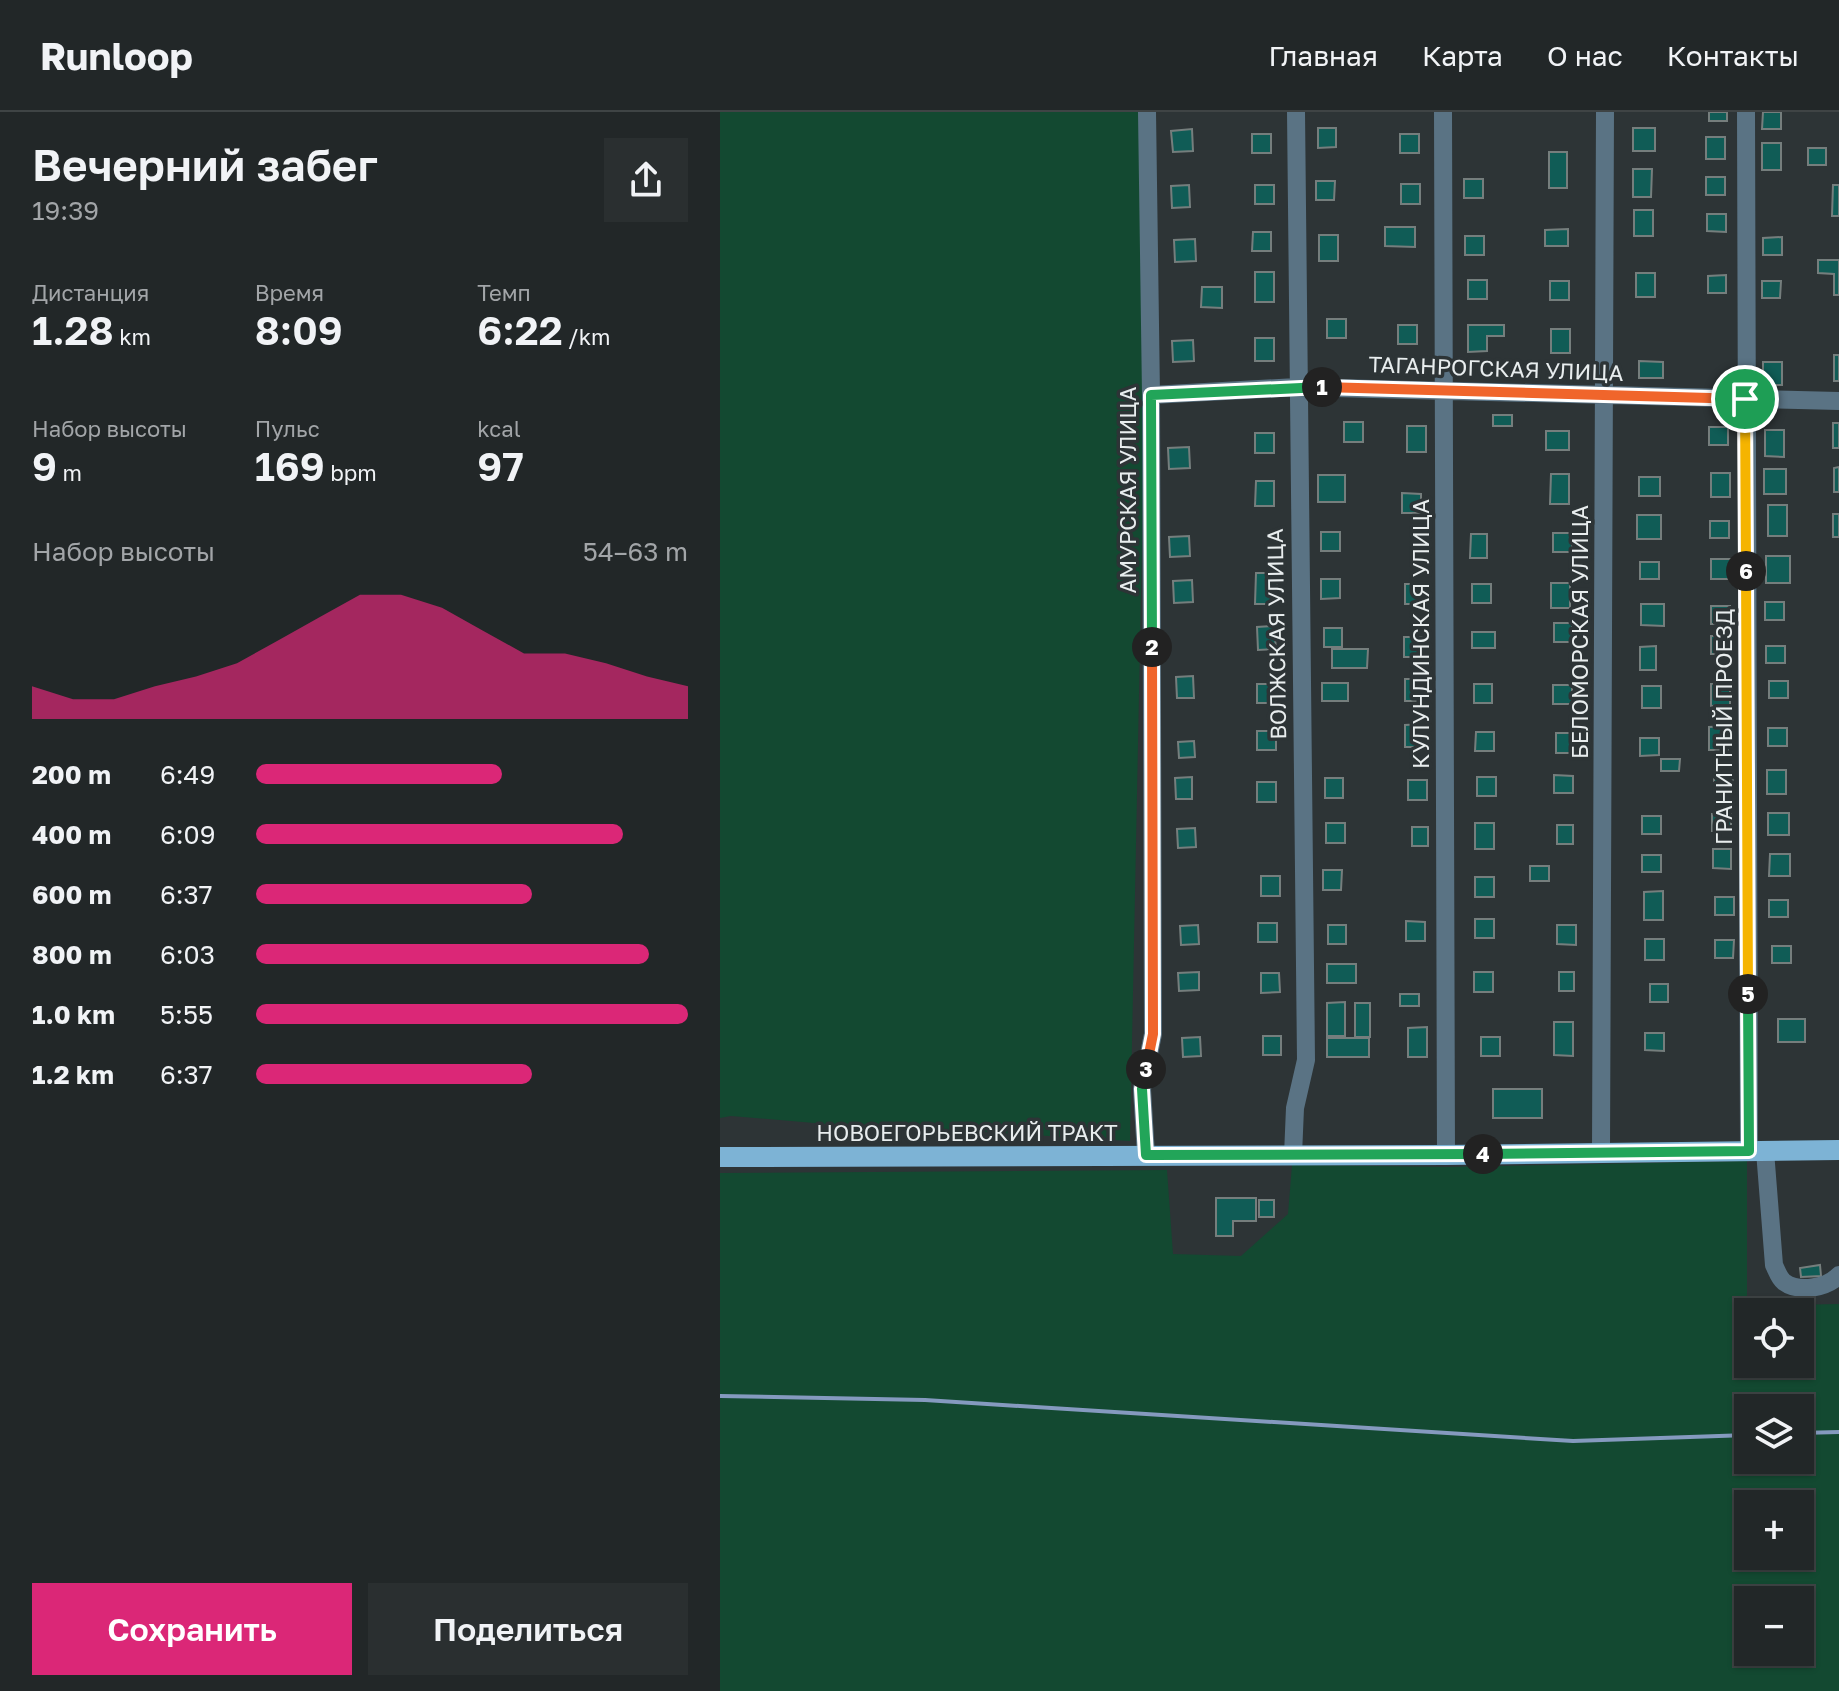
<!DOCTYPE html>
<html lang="ru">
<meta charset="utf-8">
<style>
body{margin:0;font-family:"Golos Text",sans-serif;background:#2a2f30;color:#f1f3f6;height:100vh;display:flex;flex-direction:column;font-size:30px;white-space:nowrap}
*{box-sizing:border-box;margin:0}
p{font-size:26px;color:#a2a5a8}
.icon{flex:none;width:44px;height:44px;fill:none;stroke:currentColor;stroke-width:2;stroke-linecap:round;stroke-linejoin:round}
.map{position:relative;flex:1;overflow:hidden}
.panel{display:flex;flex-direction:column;background:#222728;width:720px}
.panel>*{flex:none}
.controls{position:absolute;left:1014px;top:1186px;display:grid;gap:16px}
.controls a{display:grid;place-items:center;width:80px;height:80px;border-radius:0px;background:#222728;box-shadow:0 2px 6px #0004,0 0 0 2px #3f4445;font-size:40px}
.pin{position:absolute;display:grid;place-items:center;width:68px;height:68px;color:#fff;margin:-34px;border:4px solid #fff;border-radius:50%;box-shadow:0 2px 8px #0007}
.km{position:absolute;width:40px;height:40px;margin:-20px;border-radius:50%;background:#222;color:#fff;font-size:22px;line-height:40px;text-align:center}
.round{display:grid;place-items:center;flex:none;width:84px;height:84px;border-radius:0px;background:#2a2f30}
.headline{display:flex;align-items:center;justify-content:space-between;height:136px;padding:0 32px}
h1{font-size:44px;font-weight:600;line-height:60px}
.figures{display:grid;grid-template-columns:repeat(3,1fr);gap:12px;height:136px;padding:8px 32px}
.figures div{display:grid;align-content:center}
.figures b{font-size:40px;font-weight:600}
.figures small{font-size:22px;font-weight:400}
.figures p{font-size:22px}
.chart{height:224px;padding:16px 32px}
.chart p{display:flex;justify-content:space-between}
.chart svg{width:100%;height:144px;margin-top:8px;fill:#db2777;opacity:.7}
.button{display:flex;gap:16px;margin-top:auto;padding:16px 32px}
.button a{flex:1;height:92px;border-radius:0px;background:#db2777;color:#fff;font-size:32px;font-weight:600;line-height:92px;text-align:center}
.button a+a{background:#2a2f30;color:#f1f3f6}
ul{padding:0 32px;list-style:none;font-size:26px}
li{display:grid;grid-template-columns:128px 96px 1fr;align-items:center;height:60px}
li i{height:20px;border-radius:10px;background:#db2777}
header{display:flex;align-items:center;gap:48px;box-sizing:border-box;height:112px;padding:0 40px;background:#222728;border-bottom:2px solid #3f4445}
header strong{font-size:38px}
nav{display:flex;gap:44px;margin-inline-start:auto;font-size:28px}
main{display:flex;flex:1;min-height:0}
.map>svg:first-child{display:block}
.green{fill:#134931;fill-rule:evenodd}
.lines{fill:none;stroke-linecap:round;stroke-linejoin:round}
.stream{stroke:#859abf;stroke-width:4}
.building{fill:#105c56;stroke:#757e7d;stroke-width:2}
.minor{stroke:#5a7384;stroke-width:18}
.major{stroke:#7db3d5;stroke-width:20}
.split-1-casing{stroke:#fff;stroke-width:16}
.split-2-casing{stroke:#fff;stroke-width:16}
.split-3-casing{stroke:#fff;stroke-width:16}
.split-4-casing{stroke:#fff;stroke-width:16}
.split-5-casing{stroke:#fff;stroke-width:16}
.split-6-casing{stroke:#fff;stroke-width:16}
.split-7-casing{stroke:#fff;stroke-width:16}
.split-1{stroke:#f0652b;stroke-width:10}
.split-2{stroke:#22a559;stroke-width:10}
.split-3{stroke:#f0652b;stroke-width:10}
.split-4{stroke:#22a559;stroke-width:10}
.split-5{stroke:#22a559;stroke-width:10}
.split-6{stroke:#f5b400;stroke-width:10}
.split-7{stroke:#f5b400;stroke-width:10}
.labels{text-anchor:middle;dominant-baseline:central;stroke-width:7;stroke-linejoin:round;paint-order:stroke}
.street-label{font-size:22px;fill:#e8edee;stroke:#2d3436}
</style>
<header>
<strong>Runloop</strong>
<nav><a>Главная</a><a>Карта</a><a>О нас</a><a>Контакты</a></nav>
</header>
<main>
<section class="panel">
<div class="headline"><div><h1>Вечерний забег</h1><p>19:39</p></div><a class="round"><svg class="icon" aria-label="share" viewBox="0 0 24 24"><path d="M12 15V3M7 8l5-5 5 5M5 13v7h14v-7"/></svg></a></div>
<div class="figures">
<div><p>Дистанция</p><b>1.28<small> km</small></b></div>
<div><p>Время</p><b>8:09</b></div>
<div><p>Темп</p><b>6:22<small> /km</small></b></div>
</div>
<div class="figures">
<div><p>Набор высоты</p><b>9<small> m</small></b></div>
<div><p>Пульс</p><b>169<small> bpm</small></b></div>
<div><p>kcal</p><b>97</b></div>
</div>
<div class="chart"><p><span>Набор высоты</span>54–63 m</p>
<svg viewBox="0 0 160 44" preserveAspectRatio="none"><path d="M0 44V34L10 38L20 38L30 34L40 31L50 27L60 20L70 13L80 6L90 6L100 10L110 17L120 24L130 24L140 27L150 31L160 34V44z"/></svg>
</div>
<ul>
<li><b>200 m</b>6:49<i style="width:57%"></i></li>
<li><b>400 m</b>6:09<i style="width:85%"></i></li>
<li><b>600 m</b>6:37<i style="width:64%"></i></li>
<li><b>800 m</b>6:03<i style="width:91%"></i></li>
<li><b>1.0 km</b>5:55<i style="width:100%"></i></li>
<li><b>1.2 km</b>6:37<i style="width:64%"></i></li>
</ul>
<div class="button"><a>Сохранить</a><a>Поделиться</a></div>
</section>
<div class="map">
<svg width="1119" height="1579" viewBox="0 0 1119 1579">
<rect width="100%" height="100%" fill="#2d3436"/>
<path class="green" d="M0,0H420L425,284L410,1029L167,1014L141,1015L11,1004L0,1006Z
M1027,1049V1194L1119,1192V1579H0V1061L447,1058L453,1142L521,1144L568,1102L572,1053L726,1055ZM1028,1200H1080V1252H1028ZM1028,1296H1080V1348H1028ZM1028,1392H1080V1444H1028ZM1028,1488H1080V1540H1028Z"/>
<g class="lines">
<path class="stream" d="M0,1284L205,1288L853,1329L1028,1323
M1080,1321L1119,1320"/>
</g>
<path class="building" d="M989,0H1007V9H989Z
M1043,0H1061V17H1042Z
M598,16H616V35L598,36Z
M913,16H935V39H913Z
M472,17L473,39L453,40L451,19Z
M532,22H551V41H532Z
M680,22H699V41H680Z
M986,25H1005V47H986Z
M1042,31H1061V58H1042Z
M1088,36H1106V53H1088Z
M829,40H847V76H829Z
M913,57H932L931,85H913Z
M986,65H1005V83H986Z
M744,67H763V86H744Z
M596,69H615L614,88H596Z
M681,72H700V92H681Z
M469,73L470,95L452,96L451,74Z
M535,73H554V92H535Z
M1113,73H1119V104H1112Z
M914,98H933V124H914Z
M987,102H1006V120L987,119Z
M665,115H695V135L665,134Z
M848,117V134H825V118Z
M533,120H551V139H532Z
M599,123H618V149H599Z
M745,124H764V143H745Z
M1062,125V143H1043V126Z
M475,127L476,149L455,150L454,128Z
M1098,148H1119V183H1114V162L1098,161Z
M535,160H554V190H535Z
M916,161H935V185H916Z
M1006,163V181H988V164Z
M748,168H767V187H748Z
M830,169H849V188H830Z
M1042,169H1061L1060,186H1042Z
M482,175H502V196L481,195Z
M607,207H626V226H607Z
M678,213H697V232H678Z
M748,213H784V224H767V239L748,240Z
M831,217H850V241H831Z
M535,226H554V249H535Z
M473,228L474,249L453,250L452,229Z
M1114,243H1119V269H1114Z
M919,249L943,250V266H919Z
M1043,250H1062V273H1043Z
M773,303H792V314H773Z
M624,310H643V330H624Z
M1113,311H1119V336H1113Z
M687,314H706V340H687Z
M989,315H1008V333H989Z
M1045,318H1064V345L1045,344Z
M826,319H849V338H826Z
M535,321H554V341H535Z
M469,335L470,356L449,357L448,336Z
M1119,355V380H1114V356Z
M1044,357H1066V382H1044Z
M991,361H1010V385H991Z
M831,362H849V392H830Z
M598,363H625V390H598Z
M919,365H940V384H919Z
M536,369H554V394H535Z
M682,381L701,382V401H682Z
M1048,393H1067V424H1048Z
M1113,402H1119V425H1113Z
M917,403H941V427H917Z
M990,409H1009V426H990Z
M601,420H620V439H601Z
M833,421H852V440H833Z
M751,422H767V446H750Z
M469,424L470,444L450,445L449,425Z
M1046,444H1070V471H1046Z
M991,447H1010V467H991Z
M920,450H939V467H920Z
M536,461H557V492H535Z
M601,467H620V486L601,487Z
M472,468L473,490L454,491L453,469Z
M831,471H850V496H831Z
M685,472H703L704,492H685Z
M752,472H771V491H752Z
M1045,490H1064V508H1045Z
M921,492H944V514L921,513Z
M991,494H1010L1009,512H991Z
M834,511H852V530H834Z
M554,514L556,537L538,538L537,515Z
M604,516H622V535H604Z
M752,520H775V536H752Z
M991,524H1010V542H991Z
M684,525H703V545H684Z
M936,534V558H920V535Z
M1046,534H1065V551H1046Z
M612,537H648L647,556H612Z
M473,564L474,586H457L456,565Z
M685,567H704V589H685Z
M1049,569H1068V586H1049Z
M602,571H628V589H602Z
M537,572H556V591H537Z
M754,572H772V591H754Z
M991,572H1010V593L991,594Z
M833,573H852V592H833Z
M922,574H941V596H922Z
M704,612V635H685V613Z
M1008,614V638H989V615Z
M1048,616H1067V634H1048Z
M537,619H556V638H537Z
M756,620H774V639H755Z
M836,621H851V641H836Z
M920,626H939V643L920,644Z
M474,629L475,645L459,646L458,630Z
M941,647H960L959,659H941Z
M1047,658H1066V682H1047Z
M994,661H1013L1012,678H994Z
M834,663L853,664V681H834Z
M472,665V687H456L455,666Z
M757,665H776V684H757Z
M605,666H623V686H605Z
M688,668H707V688H688Z
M537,670H556V690H537Z
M1048,701H1069V723H1048Z
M992,702H1011V719H992Z
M922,704H941V722H922Z
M606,711H625V731H606Z
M755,711H774V737H755Z
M837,713H853V732H837Z
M692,715H708V734H692Z
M475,716L476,735L458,736L457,717Z
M993,737H1011V757L993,756Z
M1050,742H1070V764H1049Z
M922,743H941V760H922Z
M810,754H829V769H810Z
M603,758H622L621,778H603Z
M541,764H560V784H541Z
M755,765H774V785H755Z
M943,779V808H924V780Z
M995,785H1014V803H995Z
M1049,788H1068V805H1049Z
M755,807H774V826H755Z
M686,809L705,810V829H686Z
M538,811H557V830H538Z
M478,813L479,832L461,833L460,814Z
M608,813H626V832H608Z
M837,813H856V833L837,832Z
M925,827H944V848H925Z
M995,828H1014L1013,846H995Z
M1052,834H1071V851H1052Z
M607,852H636V871H607Z
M479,860V878L459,879L458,861Z
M754,860H773V880H754Z
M839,860H854V879H839Z
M541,861H559L560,880L541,881Z
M930,872H948V890H930Z
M680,882H699V894H680Z
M625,890V924H607V891Z
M635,891H650V925H635Z
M1058,907H1085V930H1058Z
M834,910H853V944L834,943Z
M707,915V945H688V916Z
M925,921H944V939L925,938Z
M543,924H561V943H543Z
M480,925L481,944L463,945L462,926Z
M761,925H780V944H761Z
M607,926H649V945H607Z
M773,977H822V1006H773Z
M496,1086H536V1109H513V1124H496Z
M539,1088H554V1105H539Z
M1100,1153L1101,1164L1081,1165L1080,1156Z"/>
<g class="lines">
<path class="minor" d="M723,0L726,1043
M1026,0L1029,1039
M431,283L577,275L1119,289
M1045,1039L1054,1153C1057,1159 1059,1166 1064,1170C1079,1181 1107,1176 1119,1163
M881,1040L885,0
M426,1043L422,977L433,922L431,283L427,0
M573,1043L575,996L586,948L576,0"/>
<path class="major" d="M0,1045L726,1043L1119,1038"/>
</g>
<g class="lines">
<defs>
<path id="split-1" d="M602,275L1025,287"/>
<path id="split-2" d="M432,535L431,283L602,275"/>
<path id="split-3" d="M426,957L433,922L432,535"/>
<path id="split-4" d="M426,957L422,977L426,1043L763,1042"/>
<path id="split-5" d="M763,1042L1029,1039L1028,882"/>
<path id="split-6" d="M1026,459L1028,882"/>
<path id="split-7" d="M1025,287L1026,459"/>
</defs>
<use href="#split-1" class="split-1-casing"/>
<use href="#split-2" class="split-2-casing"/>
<use href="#split-3" class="split-3-casing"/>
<use href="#split-4" class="split-4-casing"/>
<use href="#split-5" class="split-5-casing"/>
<use href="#split-6" class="split-6-casing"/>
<use href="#split-7" class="split-7-casing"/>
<use href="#split-1" class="split-1"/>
<use href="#split-2" class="split-2"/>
<use href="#split-3" class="split-3"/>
<use href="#split-4" class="split-4"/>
<use href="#split-5" class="split-5"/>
<use href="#split-6" class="split-6"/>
<use href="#split-7" class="split-7"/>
</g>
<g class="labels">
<g class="street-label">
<text transform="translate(776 256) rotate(2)">ТАГАНРОГСКАЯ УЛИЦА</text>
<text transform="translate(407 378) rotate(-90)">АМУРСКАЯ УЛИЦА</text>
<text transform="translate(859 520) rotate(-90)">БЕЛОМОРСКАЯ УЛИЦА</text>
<text transform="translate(556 522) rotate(-91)">ВОЛЖСКАЯ УЛИЦА</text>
<text transform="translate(700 522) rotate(-90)">КУЛУНДИНСКАЯ УЛИЦА</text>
<text transform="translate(1003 615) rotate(-90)">ГРАНИТНЫЙ ПРОЕЗД</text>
<text x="247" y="1020">НОВОЕГОРЬЕВСКИЙ ТРАКТ</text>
</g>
</g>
</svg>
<div class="controls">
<a><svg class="icon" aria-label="locate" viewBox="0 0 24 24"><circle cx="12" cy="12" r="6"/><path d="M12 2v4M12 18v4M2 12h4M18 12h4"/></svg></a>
<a><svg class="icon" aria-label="layers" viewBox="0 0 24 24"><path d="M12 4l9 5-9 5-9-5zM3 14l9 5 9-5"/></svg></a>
<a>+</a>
<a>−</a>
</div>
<div class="pin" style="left:1025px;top:287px;background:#1e9e55"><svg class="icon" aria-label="arrive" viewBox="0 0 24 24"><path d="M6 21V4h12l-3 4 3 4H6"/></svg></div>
<b class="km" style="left:602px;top:275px">1</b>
<b class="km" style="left:432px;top:535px">2</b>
<b class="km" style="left:426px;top:957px">3</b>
<b class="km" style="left:763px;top:1042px">4</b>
<b class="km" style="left:1028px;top:882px">5</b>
<b class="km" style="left:1026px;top:459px">6</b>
</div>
</main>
